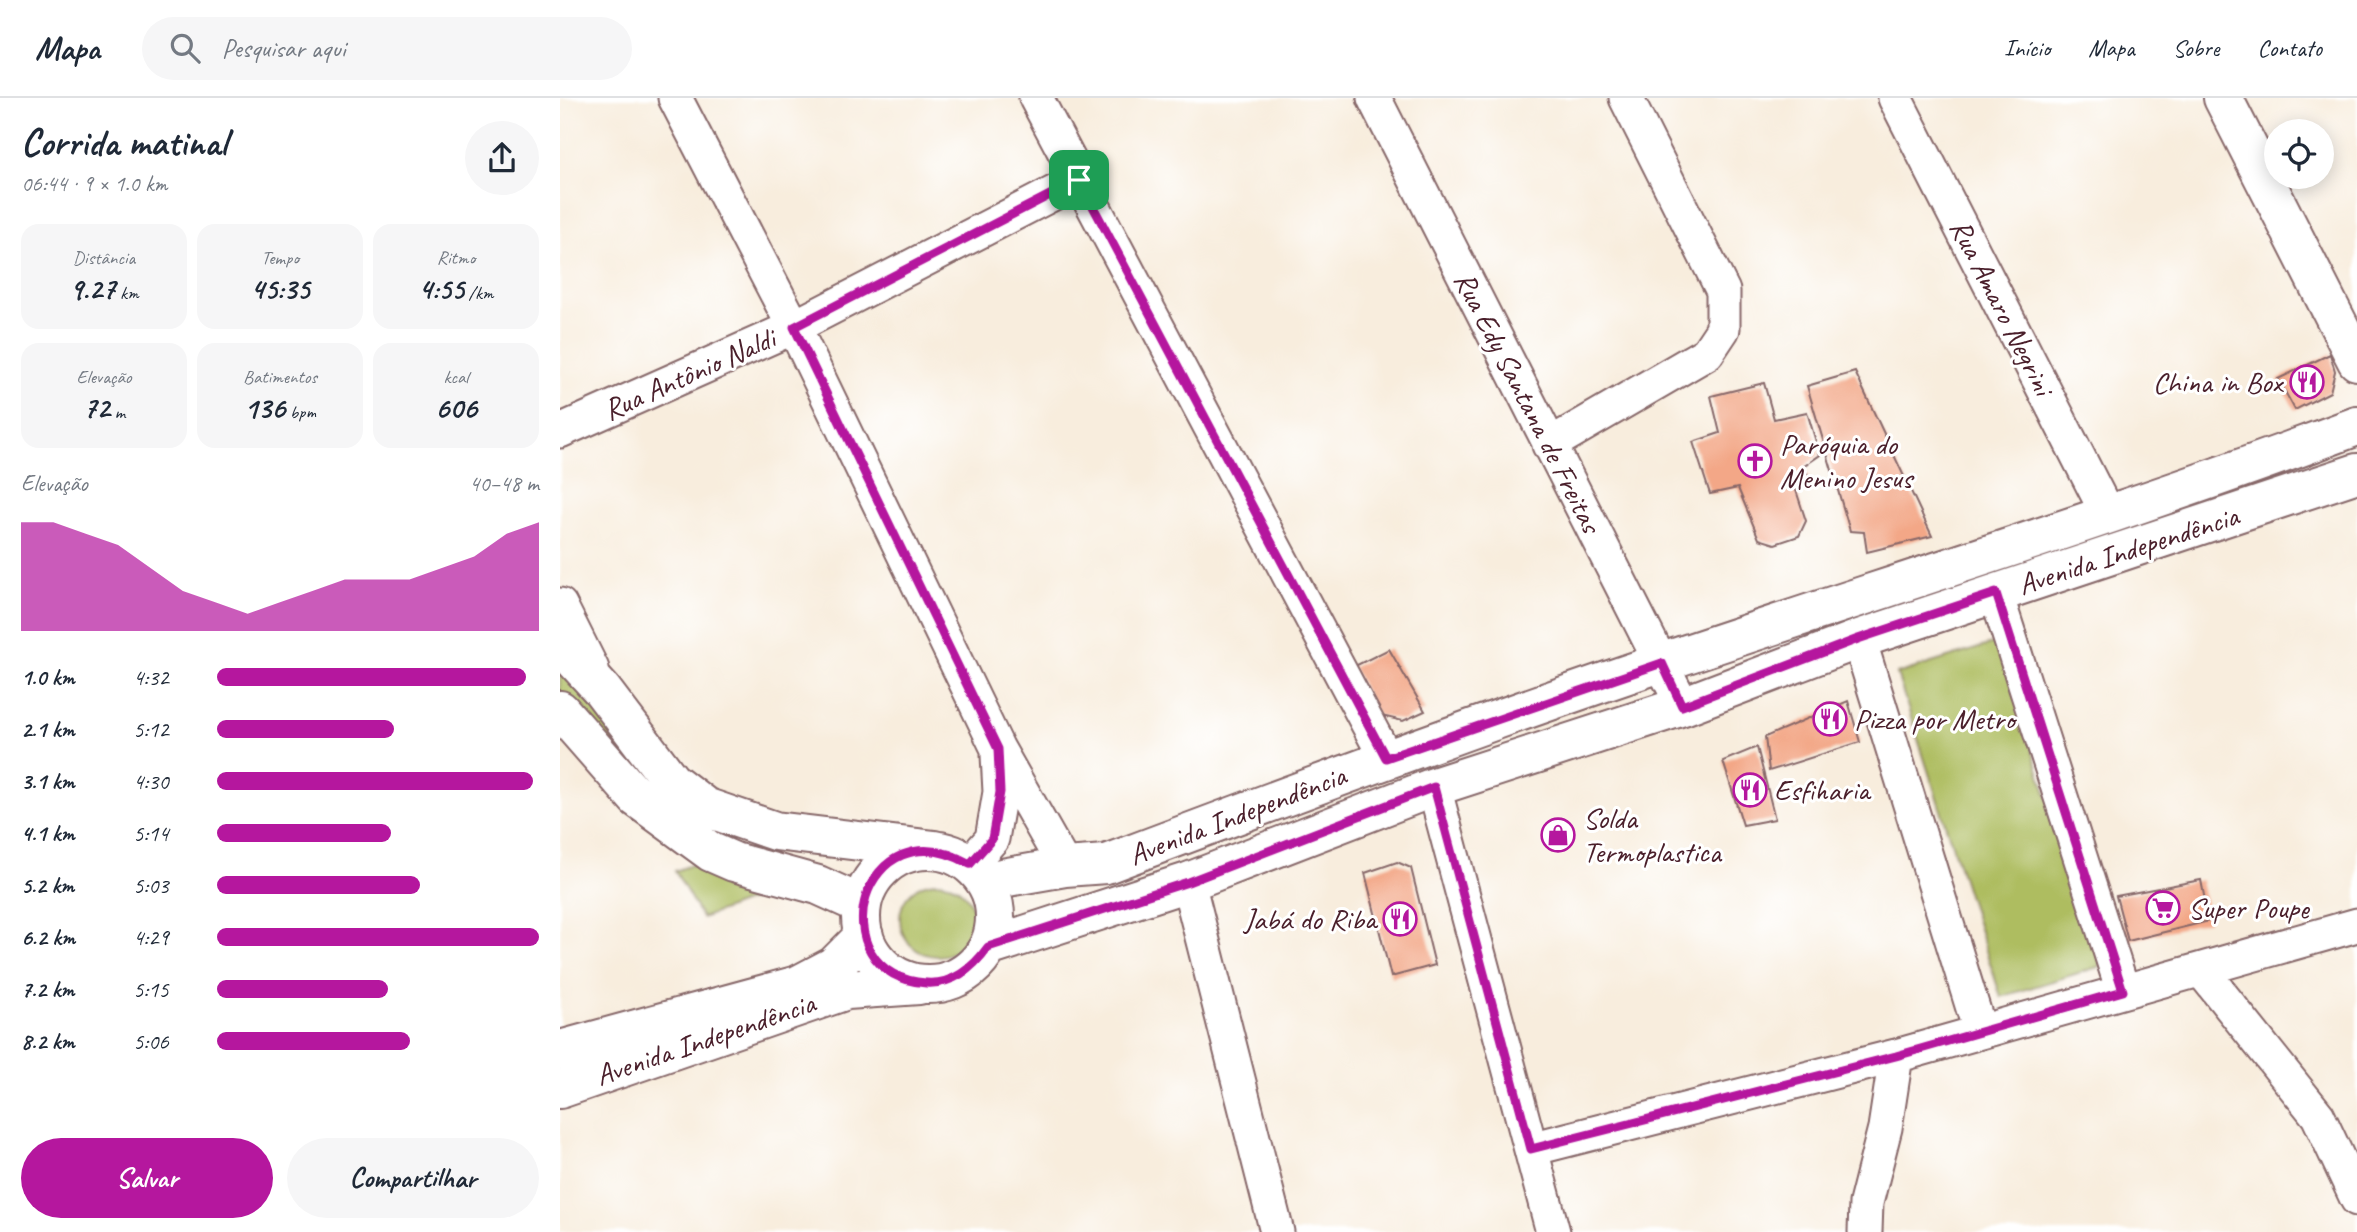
<!DOCTYPE html>
<html lang="pt">
<meta charset="utf-8">
<style>
body{margin:0;font-family:Caveat,sans-serif;background:#f6f6f7;color:#1f2937;height:100vh;display:flex;flex-direction:column;font-size:26px;white-space:nowrap}
*{box-sizing:border-box;margin:0}
p{font-size:23px;color:#747a83}
.icon{flex:none;width:38px;height:38px;fill:none;stroke:currentColor;stroke-width:2;stroke-linecap:round;stroke-linejoin:round}
.map{position:relative;flex:1;overflow:hidden}
.sheet{display:flex;flex-direction:column;background:#fff;width:560px}
.sheet>*{flex:none}
.buttons{position:absolute;left:1704px;top:21px;display:grid;gap:14px}
.buttons a{display:grid;place-items:center;width:70px;height:70px;border-radius:50%;background:#fff;box-shadow:0 4px 18px #0003;font-size:35px}
.pin{position:absolute;display:grid;place-items:center;width:60px;height:60px;color:#fff;margin:-30px;border-radius:14px;box-shadow:0 4px 10px #0006}
.round{display:grid;place-items:center;flex:none;width:74px;height:74px;border-radius:37px;background:#f6f6f7}
.head{display:flex;align-items:center;justify-content:space-between;height:119px;padding:0 21px}
h1{font-size:38px;font-weight:800;line-height:52px}
.stats{display:grid;grid-template-columns:repeat(3,1fr);gap:10px;height:119px;padding:7px 21px}
.stats div{display:grid;align-content:center;border-radius:18px;background:#f6f6f7;text-align:center}
.stats b{font-size:30px;font-weight:800}
.stats small{font-size:19px;font-weight:400}
.stats p{font-size:19px}
.chart{height:196px;padding:14px 21px}
.chart p{display:flex;justify-content:space-between}
.chart svg{width:100%;height:126px;margin-top:7px;fill:#b5179e;opacity:.7}
.cta{display:flex;gap:14px;margin-top:auto;padding:14px 21px}
.cta a{flex:1;height:80px;border-radius:42px;background:#b5179e;color:#fff;font-size:28px;font-weight:800;line-height:80px;text-align:center}
.cta a+a{background:#f6f6f7;color:#1f2937}
ul{padding:0 21px;list-style:none;font-size:23px}
li{display:grid;grid-template-columns:112px 84px 1fr;align-items:center;height:52px}
li i{height:18px;border-radius:9px;background:#b5179e}
header{display:flex;align-items:center;gap:42px;box-sizing:border-box;height:98px;padding:0 35px;background:#fff;border-bottom:2px solid #e0e1e3}
header strong{font-size:33px}
nav{display:flex;gap:38px;margin-inline-start:auto;font-size:24px}
.search{width:490px;height:63px;background:#f6f6f7;display:flex;align-items:center;gap:18px;box-sizing:border-box;padding:0 24px;border-radius:38px;color:#747a83;font-size:26px}
main{display:flex;flex:1;min-height:0}
.map>svg:first-child{display:block}
.green{fill:#aebd60;stroke:#7c6e46;stroke-width:2}
.building{fill:#f3a787}
.lines{fill:none;stroke-linecap:round;stroke-linejoin:round}
.minor-casing{stroke:#876769;stroke-width:37}
.major-casing{stroke:#876769;stroke-width:42}
.minor{stroke:#fff;stroke-width:33}
.major{stroke:#fff;stroke-width:38}
.route-casing{stroke:#fff;stroke-width:14}
.route{stroke:#b5179e;stroke-width:9}
.labels{text-anchor:middle;dominant-baseline:central;stroke-width:6;stroke-linejoin:round;paint-order:stroke}
.street-label{font-size:30px;fill:#4a1f2b;stroke:#fff}
.poi-label{font-size:30px;fill:#4a1f2b;stroke:#fff;text-anchor:start}
</style>
<header>
<strong>Mapa</strong>
<div class="search"><svg class="icon" aria-label="search" viewBox="0 0 24 24"><circle cx="10" cy="10" r="6"/><path d="M15 15l6 6"/></svg>Pesquisar aqui</div>
<nav><a>Início</a><a>Mapa</a><a>Sobre</a><a>Contato</a></nav>
</header>
<main>
<section class="sheet">
<div class="head"><div><h1>Corrida matinal</h1><p>06:44 · 9 × 1.0 km</p></div><a class="round"><svg class="icon" aria-label="share" viewBox="0 0 24 24"><path d="M12 15V3M7 8l5-5 5 5M5 13v7h14v-7"/></svg></a></div>
<div class="stats">
<div><p>Distância</p><b>9.27<small> km</small></b></div>
<div><p>Tempo</p><b>45:35</b></div>
<div><p>Ritmo</p><b>4:55<small> /km</small></b></div>
</div>
<div class="stats">
<div><p>Elevação</p><b>72<small> m</small></b></div>
<div><p>Batimentos</p><b>136<small> bpm</small></b></div>
<div><p>kcal</p><b>606</b></div>
</div>
<div class="chart"><p><span>Elevação</span>40–48 m</p>
<svg viewBox="0 0 160 44" preserveAspectRatio="none"><path d="M0 44V6L10 6L20 10L30 14L40 22L50 30L60 34L70 38L80 34L90 30L100 26L110 26L120 26L130 22L140 18L150 10L160 6V44z"/></svg>
</div>
<ul>
<li><b>1.0 km</b>4:32<i style="width:96%"></i></li>
<li><b>2.1 km</b>5:12<i style="width:55%"></i></li>
<li><b>3.1 km</b>4:30<i style="width:98%"></i></li>
<li><b>4.1 km</b>5:14<i style="width:54%"></i></li>
<li><b>5.2 km</b>5:03<i style="width:63%"></i></li>
<li><b>6.2 km</b>4:29<i style="width:100%"></i></li>
<li><b>7.2 km</b>5:15<i style="width:53%"></i></li>
<li><b>8.2 km</b>5:06<i style="width:60%"></i></li>
</ul>
<div class="cta"><a>Salvar</a><a>Compartilhar</a></div>
</section>
<div class="map">
<svg width="1797" height="1134" viewBox="0 0 1797 1134">
<rect width="100%" height="100%" fill="#fff"/>
<filter id="ink" filterUnits="userSpaceOnUse"><feTurbulence type="fractalNoise" baseFrequency=".0143" numOctaves="2"/><feDisplacementMap in="SourceGraphic" scale="14" xChannelSelector="R" yChannelSelector="G"/><feConvolveMatrix kernelMatrix="1 2 1 2 8 2 1 2 1" color-interpolation-filters="sRGB"/></filter>
<filter id="wash" filterUnits="userSpaceOnUse"><feTurbulence type="fractalNoise" baseFrequency=".00686" numOctaves="4" result="noise"/><feDisplacementMap in="SourceGraphic" scale="28" xChannelSelector="R" yChannelSelector="G"/><feGaussianBlur stdDeviation="1.57" result="paint"/><feColorMatrix in="noise" values="0 0 0 0 0 0 0 0 0 0 0 0 0 0 0 0 0 1.4 0 .05"/><feComposite in="paint" operator="in"/></filter>
<g filter="url(#wash)">
<rect width="100%" height="100%" fill="#f8eddd"/>
<path class="green" d="M1438,544L1541,868L1441,899L1337,576Z
M0,566L70,659L60,661L0,595Z
M142,763L218,792L142,820L115,773Z
M340 821a37 37 0 1 1 74 0a37 37 0 1 1-74 0Z"/>
<g id="blocks">
<path class="building" d="M1770,256L1775,273L1770,294L1735,312L1718,281Z
M1295,274L1372,438L1307,454L1304,434L1290,433L1247,288Z
M1204,285L1214,321L1247,314L1260,357L1243,369L1251,382L1233,383L1246,423L1239,438L1215,446L1199,441L1178,390L1150,396L1133,344L1160,335L1151,298Z
M829,551L865,613L843,623L817,617L793,569Z
M1288,603L1300,644L1209,673L1205,639Z
M1197,649L1215,721L1183,727L1163,663Z
M837,764L851,770L875,867L831,879L805,775Z
M1641,782L1649,823L1568,843L1556,798Z"/>
</g>
</g>
<g filter="url(#ink)">
<use href="#blocks" fill-opacity="0" stroke="#876769" stroke-width="2"/>
<g class="lines">
<defs>
<path id="minor" d="M115,0L234,229L438,651L505,769
M476,0L826,660
M814,0L1123,608
M1335,0L1548,417
M0,333L234,229L519,82
M989,347L1147,255L1163,231V193L1066,0
M1436,496L1563,893
M0,507L32,571
M1299,541L1420,933
M874,689L993,1134
M410,766L432,741L440,694L438,657
M628,784L717,1134
M1642,873L1758,1018L1797,1101
M971,1051L1336,958L1797,827
M1305,1134L1306,1105L1325,1030L1336,958"/>
<path id="major" d="M1663,0L1797,263
M0,546L42,592L111,683L145,709L215,733L375,752
M0,612L77,700L151,754L174,764L258,787L302,807
M301 819a67 67 0 1 1 134 0a67 67 0 1 1-134 0Z
M425,783L505,769L546,766C731,696 916,627 1103,564C1335,486 1568,414 1797,328
M428,849L628,784L874,689L1123,608L1299,541L1797,375
M0,952L238,887L274,868L304,838
M0,991L287,892L359,887"/>
</defs>
<use href="#minor" class="minor-casing"/>
<use href="#major" class="major-casing"/>
<use href="#minor" class="minor"/>
<use href="#major" class="major"/>
</g>
</g>
<g class="lines" filter="url(#ink)">
<defs>
<path id="route" d="M519,82L826,660L1102,565L1122,608L1298,541L1436,495L1563,893L1336,958L971,1051L874,689L628,784L428,849C413,870 393,887 366,885C255,876 302,704 410,766L432,741L440,694L438,651L234,229Z"/>
</defs>
<use href="#route" class="route-casing"/>
<use href="#route" class="route"/>
</g>
<defs>
<symbol id="restaurant-ring" viewBox="-11 -11 22 22"><circle r="9.5" fill="#fff" stroke="#b5179e" stroke-width="1.5"/><path d="M-5-6h1v4h1v-4h1v4h1v-4h1v5L-1.5 .5V6h-2V.5L-5-1ZM5-6V6H3V1.5H1.5Q1.5-4 5-6Z" fill="#b5179e"/></symbol>
<symbol id="church-ring" viewBox="-11 -11 22 22"><circle r="9.5" fill="#fff" stroke="#b5179e" stroke-width="1.5"/><path d="M-1.2-6h2.4v3.5h3.3v2.4h-3.3V6h-2.4V-.1h-3.3v-2.4h3.3Z" fill="#b5179e"/></symbol>
<symbol id="shop-ring" viewBox="-11 -11 22 22"><circle r="9.5" fill="#fff" stroke="#b5179e" stroke-width="1.5"/><path d="M-5-2.5h2.3a2.7 3.5 0 0 1 5.4 0H5L5.5 6h-11ZM-1.5-2.5h3a1.5 2.3 0 0 0-3 0Z" fill="#b5179e"/></symbol>
<symbol id="supermarket-ring" viewBox="-11 -11 22 22"><circle r="9.5" fill="#fff" stroke="#b5179e" stroke-width="1.5"/><path d="M-6-5.5h2.5l.6 2H6L4.5 2H-2.5L-4.4-4H-6ZM-1.5 3.2a1.3 1.3 0 1 0 .1 0ZM3 3.2a1.3 1.3 0 1 0 .1 0Z" fill="#b5179e"/></symbol>
</defs>
<g fill-rule="evenodd">
<use href="#restaurant-ring" x="1728" y="265" width="38" height="38"/>
<use href="#church-ring" x="1176" y="344" width="38" height="38"/>
<use href="#restaurant-ring" x="1251" y="602" width="38" height="38"/>
<use href="#restaurant-ring" x="1171" y="673" width="38" height="38"/>
<use href="#shop-ring" x="979" y="718" width="38" height="38"/>
<use href="#supermarket-ring" x="1584" y="791" width="38" height="38"/>
<use href="#restaurant-ring" x="821" y="802" width="38" height="38"/>
</g>
<g class="labels">
<g class="street-label">
<text transform="translate(1442 209) rotate(63)">Rua Amaro Negrini</text>
<text transform="translate(129 276) rotate(-24)">Rua Antônio Naldi</text>
<text transform="translate(968 304) rotate(63)">Rua Edy Santana de Freitas</text>
<text transform="translate(1568 452) rotate(-18)">Avenida Independência</text>
<text transform="translate(677 717) rotate(-21)">Avenida Independência</text>
<text transform="translate(145 941) rotate(-19)">Avenida Independência</text>
</g>
<g class="poi-label">
<text x="1722" y="284" text-anchor="end">China in Box</text>
<text x="1220" y="346">Paróquia do<tspan x="1220" dy="34">Menino Jesus</tspan></text>
<text x="1294" y="621">Pizza por Metro</text>
<text x="1214" y="692">Esfiharia</text>
<text x="1023" y="720">Solda<tspan x="1023" dy="34">Termoplastica</tspan></text>
<text x="1628" y="810">Super Poupe</text>
<text x="816" y="821" text-anchor="end">Jabá do Riba</text>
</g>
</g>
</svg>
<div class="buttons">
<a><svg class="icon" aria-label="locate" viewBox="0 0 24 24"><circle cx="12" cy="12" r="6"/><path d="M12 2v4M12 18v4M2 12h4M18 12h4"/></svg></a>
</div>
<div class="pin" style="left:519px;top:82px;background:#1e9e55"><svg class="icon" aria-label="arrive" viewBox="0 0 24 24"><path d="M6 21V4h12l-3 4 3 4H6"/></svg></div>
</div>
</main>
